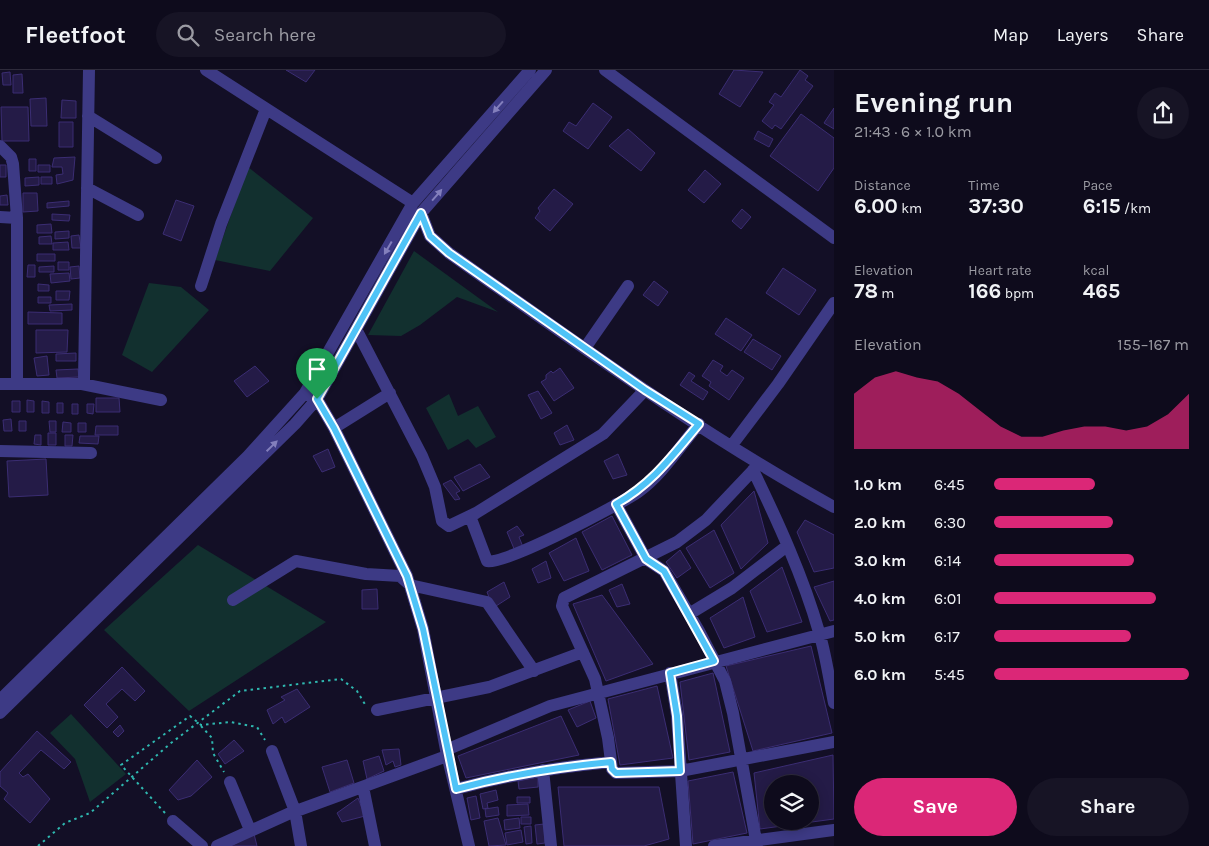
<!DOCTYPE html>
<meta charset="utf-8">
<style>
body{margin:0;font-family:Karla,sans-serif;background:#171425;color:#f1f3f6;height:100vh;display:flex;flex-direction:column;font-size:19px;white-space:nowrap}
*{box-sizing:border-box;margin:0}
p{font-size:16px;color:#9b9ba3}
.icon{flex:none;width:28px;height:28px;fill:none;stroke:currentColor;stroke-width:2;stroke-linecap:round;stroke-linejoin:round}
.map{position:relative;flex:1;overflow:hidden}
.panel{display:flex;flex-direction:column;background:#0e0b1c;width:375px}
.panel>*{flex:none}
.controls{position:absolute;left:764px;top:705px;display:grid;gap:10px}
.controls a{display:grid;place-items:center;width:55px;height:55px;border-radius:50%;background:#0e0b1c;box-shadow:0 2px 12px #0003,0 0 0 1px #2e2b3b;font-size:25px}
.pin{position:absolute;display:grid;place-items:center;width:42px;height:42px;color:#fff;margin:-51px -21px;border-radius:50% 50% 50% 0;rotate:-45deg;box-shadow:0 0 5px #0007}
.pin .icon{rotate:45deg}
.round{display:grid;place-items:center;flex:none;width:52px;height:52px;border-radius:26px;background:#171425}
.summary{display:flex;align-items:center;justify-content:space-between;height:85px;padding:0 20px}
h1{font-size:28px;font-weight:700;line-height:38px}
.figures{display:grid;grid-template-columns:repeat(3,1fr);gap:8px;height:85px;padding:5px 20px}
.figures div{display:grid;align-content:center}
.figures b{font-size:21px;font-weight:700}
.figures small{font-size:14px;font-weight:400}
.figures p{font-size:14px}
.chart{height:140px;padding:10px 20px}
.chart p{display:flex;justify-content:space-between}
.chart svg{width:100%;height:90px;margin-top:5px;fill:#db2777;opacity:.7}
.cta{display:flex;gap:10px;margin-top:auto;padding:10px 20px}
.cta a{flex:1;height:58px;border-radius:30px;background:#db2777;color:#fff;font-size:20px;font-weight:700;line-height:58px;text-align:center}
.cta a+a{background:#171425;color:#f1f3f6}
ul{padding:0 20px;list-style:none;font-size:16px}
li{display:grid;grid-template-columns:80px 60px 1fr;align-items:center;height:38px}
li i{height:12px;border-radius:6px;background:#db2777}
header{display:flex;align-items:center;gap:30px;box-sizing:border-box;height:70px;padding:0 25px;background:#0e0b1c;border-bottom:1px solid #2e2b3b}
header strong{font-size:24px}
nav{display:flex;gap:28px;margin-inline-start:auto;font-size:18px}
.search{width:350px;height:45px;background:#171425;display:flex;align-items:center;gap:12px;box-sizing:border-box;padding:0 18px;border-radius:28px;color:#9b9ba3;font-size:19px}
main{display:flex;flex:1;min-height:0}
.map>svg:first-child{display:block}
.green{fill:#12302f}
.building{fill:#241b47;stroke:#3b2d73;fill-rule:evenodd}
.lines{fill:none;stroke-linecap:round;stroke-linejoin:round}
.path{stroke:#2fb8b0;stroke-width:2;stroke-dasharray:2.5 4;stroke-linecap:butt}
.minor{stroke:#3d3a85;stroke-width:12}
.oneway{fill:#837fbc}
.route-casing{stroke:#fff;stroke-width:10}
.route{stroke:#4fc3f7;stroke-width:6}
</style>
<header>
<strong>Fleetfoot</strong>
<div class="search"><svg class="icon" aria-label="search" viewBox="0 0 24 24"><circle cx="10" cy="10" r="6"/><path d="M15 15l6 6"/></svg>Search here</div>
<nav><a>Map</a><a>Layers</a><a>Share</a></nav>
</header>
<main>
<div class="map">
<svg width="834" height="776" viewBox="0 0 834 776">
<rect width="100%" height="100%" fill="#130f26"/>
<path class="green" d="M248,97L313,148L270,201L215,190Z
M414,181L498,242L457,227L420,255L401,266L368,265Z
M149,213L181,217L209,240L152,302L122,285Z
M449,324L458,346L478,336L496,367L476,378L468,369L448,380L426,338Z
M198,475L326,552L189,641L104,560Z
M71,644L126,704L90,732L75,689L50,663Z"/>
<path class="building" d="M286,0H315L306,12Z
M734,0L763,2L740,37L719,24Z
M800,0L808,6L805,10L813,16L781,59L775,55L772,59L762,51L774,35L769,32L775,23L781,27Z
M10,2L11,15H3L2,3Z
M22,4L23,23H13V5Z
M46,28L47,56H31L30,29Z
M62,30L76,31V48H61Z
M593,33L612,47L588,79L563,61L569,52L576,56Z
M1,37H28L29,71H2Z
M834,38V59L824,53Z
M801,44L834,68V98L818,121L770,86Z
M59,52H73V77H59Z
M628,59L655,83L641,101L609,76Z
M758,61L773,69L769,77L754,69Z
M75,87L73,110L57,114L56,105L63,104L62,97H52L54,88Z
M29,89H36V101H29Z
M0,95H6V107H0Z
M38,95H50V102H38Z
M705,100L721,114L704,133L688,120Z
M39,107V115L25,116V108Z
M41,107H52V114H41Z
M554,119L573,134L550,161L535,148L540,141L538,138Z
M23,123H37L38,141L23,142Z
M7,125L8,135H0V126Z
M176,130L194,136L181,171L163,164Z
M69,131V136L47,138V133Z
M742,139L751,147L741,159L732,151Z
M52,144L70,145L69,151L52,150Z
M51,154L52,163H37V155Z
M69,161V168L55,169V162Z
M79,165L81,178H72L71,166Z
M51,166L52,174H39V167Z
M68,172L69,180H53V173Z
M37,184H55V191H37Z
M58,192H69V200H58Z
M28,195H35V207H27Z
M54,196V202H39V197Z
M79,196L80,208L71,209L70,197Z
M783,198L816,220L799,245L766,223Z
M69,203L70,211L51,213L50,204Z
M654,211L668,222L658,236L643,225Z
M38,214L49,215V221H38Z
M56,221H70L69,230H56Z
M38,227H51V233H38Z
M72,234V240L50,241L49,235Z
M28,242L62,243V254H28Z
M726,248L752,265L741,281L715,264Z
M36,260H68L67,282L36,283Z
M753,269L781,286L772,300L744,282Z
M76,283V291H56V284Z
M47,286L49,305L37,306L34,288Z
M713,290L723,296L720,301L727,306L732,300L744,308L729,330L709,316L711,312L702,306Z
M255,296L269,311L247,327L234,311Z
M560,298L574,318L554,331L541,312L546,309V305L551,301L553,303Z
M78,299L79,307L57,308L56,300Z
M689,302L695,306L691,311L708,322L703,330L680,315Z
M538,321L552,343L541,349L528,325Z
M96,328H119L120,342H96Z
M27,330L34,331V342H27Z
M12,331H20V342H12Z
M42,331L49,332V343H42Z
M57,333H63V343H57Z
M72,334H78V344H72Z
M87,334H94L93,344L87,343Z
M11,349L12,361H4L3,350Z
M19,351H26V361H19Z
M49,351H56V362H50Z
M63,352L71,353V362H62Z
M78,353H86V362H78Z
M567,355L574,370L560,375L554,363Z
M96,356H118V365H95Z
M48,363H56V375H48Z
M35,365H41V375L34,374Z
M65,365H73L72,376H65Z
M80,366H99L98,374L79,373Z
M328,379L335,397L322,402L313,386Z
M618,384L627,405L613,409L604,391Z
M46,389L48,425L9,427L7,391Z
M480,394L490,407L463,421L454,407Z
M451,410L460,421L456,423L460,429L455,430L443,414Z
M754,421L768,473L741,499L721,455Z
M612,446L632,485L602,500L582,462Z
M805,450L834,465V498L814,502L797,462Z
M517,456L524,465L519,467L523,477L515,481L507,462Z
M714,460L734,503L710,518L686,478Z
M576,468L589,501L564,511L549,483Z
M680,480L691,498L677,508L666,492Z
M546,491L551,508L538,513L532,499Z
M782,497L802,552L767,562L750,521Z
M834,511V550L830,551L814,517Z
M504,512L510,527L493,538L487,522Z
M622,514L630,534L617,537L609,520Z
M377,519L378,539H362V520Z
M602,525L653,594L606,611L573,534Z
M743,527L755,567L724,578L710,548Z
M811,576L832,663L753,681L726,596Z
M122,597L145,621L135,631L122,619L106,634L118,647L107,658L84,635Z
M713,603L730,682L689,690L680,612Z
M657,616L673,688L620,695L608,629Z
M297,619L310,637L285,653L282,647L273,654L267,640L285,630L281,627Z
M590,631L596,648L577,657L568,640Z
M561,646L579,685L466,708L458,686Z
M120,655L124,661L118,667L113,662Z
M37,661L71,692L64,699L41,680L19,703L23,707L28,704L50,729L30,753L4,729L8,723L0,716V702Z
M234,670L244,681L225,694L218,684Z
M399,679L401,695L395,697L393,691L386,695L382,680Z
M833,685L834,749L760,759L754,703ZM772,714H810V751H772Z
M379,686L384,701L367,709L363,691Z
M197,690L212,707L191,726L178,730L169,720Z
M347,690L354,713L330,722L322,697Z
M733,702L747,763L693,774L688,711Z
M538,707V717L519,719L518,711Z
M558,717H659L669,769L644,776H564Z
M496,720L498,730L487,733L488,738L483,739L480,724Z
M476,726L480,748L471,750L467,728Z
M517,727H530V733H517Z
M358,728L365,746L342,752L337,743Z
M528,734L529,745L507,746V735Z
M498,737L499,745L486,747L485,739Z
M521,747H531V754H521Z
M498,748L506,775L489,776L484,751Z
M519,748L520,758L505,760L504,750Z
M544,754L545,773L537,774L535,755Z
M531,756L532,773L526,774L524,757Z
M521,760L523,772L507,775L505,763Z
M254,764L257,776H231Z"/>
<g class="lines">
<path class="path" d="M201,656L212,668L213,683L224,702
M165,743L121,695L190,646L201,655L230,652L257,657L265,670
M38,776L65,753L90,743L171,673L240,621L341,609L357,621L366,636"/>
<path class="minor" d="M206,0L413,133
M605,0L834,168
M88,46L156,88
M0,76L11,87L13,94L17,148V314
M87,118L138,145
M421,143L430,166L449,183C574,271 699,363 834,437
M0,147L17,148
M201,216L221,154L266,39
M356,259L422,386L435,417L442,451L449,456L476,443L603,364L645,320
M585,278L628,216
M0,314H82L161,330
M82,314L84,310L89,0
M311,326L317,329L334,358L407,506L423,559L446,680L469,776
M334,358L390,323
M732,375L778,314L834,233
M0,381L91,383
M759,394L706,450L677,472L564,528L562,536L595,609L608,668L612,699L616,703L680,701L834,672
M753,400C778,452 803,506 819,562C826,585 829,609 834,633
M616,434L646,489L664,501L699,561L725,611L733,643L757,776
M470,446L487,491C499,498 621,434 638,422C662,405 680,376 699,354
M233,530L296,491L366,504L400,506L410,515L487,532L534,601
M689,544L732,518L787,476
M670,603L677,645L686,776
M0,630L248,386L305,323L413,133L530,0
M377,640L489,617L583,582
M0,643L295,354L317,329L421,143L546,0
M446,680L550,636L834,561
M272,681L295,741L301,776
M543,700L551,776
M230,712L250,760
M363,717L375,776
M456,719C507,705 558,697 611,692
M173,751L202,776
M217,776L288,744L447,686
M714,776L834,760"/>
</g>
<defs><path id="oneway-solid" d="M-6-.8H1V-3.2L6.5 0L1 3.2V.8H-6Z" transform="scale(1.25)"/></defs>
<g class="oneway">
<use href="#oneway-solid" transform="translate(498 37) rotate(131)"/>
<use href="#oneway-solid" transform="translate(437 125) rotate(-49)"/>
<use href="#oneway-solid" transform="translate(388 178) rotate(120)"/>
<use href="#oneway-solid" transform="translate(272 376) rotate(-44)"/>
</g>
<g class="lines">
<defs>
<path id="route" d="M421,143L430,166L449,183L645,320L699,354C672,386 653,413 616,434L646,489L664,501L714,591L670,603L677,646L680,701L616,703L612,699L611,692C558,697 507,705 456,719L423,559L407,506L334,358L317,329Z"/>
</defs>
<use href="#route" class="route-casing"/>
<use href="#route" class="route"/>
</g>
</svg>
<div class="controls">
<a><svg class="icon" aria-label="layers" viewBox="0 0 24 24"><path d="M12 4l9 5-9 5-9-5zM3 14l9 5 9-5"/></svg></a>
</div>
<div class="pin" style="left:317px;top:329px;background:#1e9e55"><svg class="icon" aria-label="arrive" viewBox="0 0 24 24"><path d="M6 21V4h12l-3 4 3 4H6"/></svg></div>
</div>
<section class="panel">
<div class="summary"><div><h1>Evening run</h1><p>21:43 · 6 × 1.0 km</p></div><a class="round"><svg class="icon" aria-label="share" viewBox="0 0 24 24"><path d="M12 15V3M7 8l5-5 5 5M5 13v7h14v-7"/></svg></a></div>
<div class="figures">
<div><p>Distance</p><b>6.00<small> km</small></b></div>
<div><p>Time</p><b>37:30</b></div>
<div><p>Pace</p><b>6:15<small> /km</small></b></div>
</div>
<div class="figures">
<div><p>Elevation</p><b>78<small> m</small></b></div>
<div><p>Heart rate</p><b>166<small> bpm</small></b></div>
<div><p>kcal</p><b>465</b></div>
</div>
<div class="chart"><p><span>Elevation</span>155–167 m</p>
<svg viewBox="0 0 160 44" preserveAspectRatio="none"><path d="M0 44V17L10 9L20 6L30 9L40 11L50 17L60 25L70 33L80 38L90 38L100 35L110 33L120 33L130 35L140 33L150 27L160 17V44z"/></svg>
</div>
<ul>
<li><b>1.0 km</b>6:45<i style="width:52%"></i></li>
<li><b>2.0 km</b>6:30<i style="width:61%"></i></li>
<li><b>3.0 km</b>6:14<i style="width:72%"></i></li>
<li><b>4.0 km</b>6:01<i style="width:83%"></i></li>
<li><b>5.0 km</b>6:17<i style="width:70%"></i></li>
<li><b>6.0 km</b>5:45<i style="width:100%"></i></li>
</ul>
<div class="cta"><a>Save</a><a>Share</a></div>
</section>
</main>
